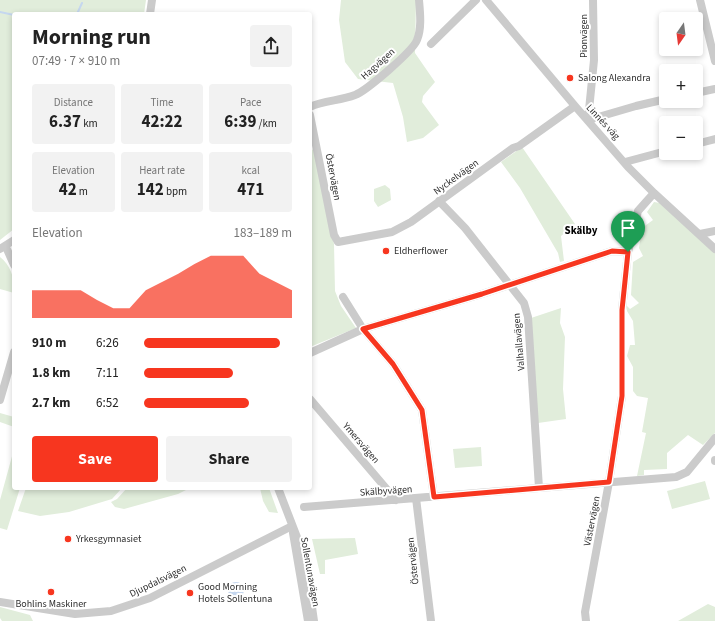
<!DOCTYPE html>
<meta charset="utf-8">
<style>
body{margin:0;font-family:"Source Sans 3",sans-serif;background:#f2f2f2;color:#222;height:100vh;display:flex;flex-direction:column;font-size:15px;white-space:nowrap}
*{box-sizing:border-box;margin:0}
p{font-size:13px;color:#767676}
.icon{flex:none;width:22px;height:22px;fill:none;stroke:currentColor;stroke-width:2;stroke-linecap:round;stroke-linejoin:round}
.map{position:relative;flex:1;overflow:hidden}
.panel{position:absolute;left:12px;top:12px;width:300px;height:478px;display:flex;flex-direction:column;background:#fff;border-radius:4px;box-shadow:0 2px 6px #0003}
.panel>*{flex:none}
.needle{width:26px;rotate:194deg}
.buttons{position:absolute;left:659px;top:12px;display:grid;gap:8px}
.buttons a{display:grid;place-items:center;width:44px;height:44px;border-radius:4px;background:#fff;box-shadow:0 2px 6px #0003;font-size:20px}
.pin{position:absolute;display:grid;place-items:center;width:34px;height:34px;color:#fff;margin:-41px -17px;border-radius:50% 50% 50% 0;rotate:-45deg;box-shadow:0 0 4px #0007}
.pin .icon{rotate:45deg}
.round{display:grid;place-items:center;flex:none;width:42px;height:42px;border-radius:4px;background:#f2f2f2}
.summary{display:flex;align-items:center;justify-content:space-between;height:68px;padding:0 20px}
h1{font-size:22px;font-weight:700;line-height:30px}
.metrics{display:grid;grid-template-columns:repeat(3,1fr);gap:6px;height:68px;padding:4px 20px}
.metrics div{display:grid;align-content:center;border-radius:4px;background:#f2f2f2;text-align:center}
.metrics b{font-size:17px;font-weight:700}
.metrics small{font-size:11px;font-weight:400}
.metrics p{font-size:11px}
.chart{height:112px;padding:8px 20px}
.chart p{display:flex;justify-content:space-between}
.chart svg{width:100%;height:72px;margin-top:4px;fill:#f7361f;opacity:.7}
.action{display:flex;gap:8px;margin-top:auto;padding:8px 20px}
.action a{flex:1;height:46px;border-radius:4px;background:#f7361f;color:#fff;font-size:16px;font-weight:700;line-height:46px;text-align:center}
.action a+a{background:#f2f2f2;color:#222}
ul{padding:0 20px;list-style:none;font-size:13px}
li{display:grid;grid-template-columns:64px 48px 1fr;align-items:center;height:30px}
li i{height:10px;border-radius:5px;background:#f7361f}
.map>svg:first-child{display:block}
.green{fill:#e1eddb}
.water{fill:#c5d7ef}
.lines{fill:none;stroke-linecap:round;stroke-linejoin:round}
.stream{stroke:#c5d7ef;stroke-width:2}
.minor{stroke:#cbcbcb;stroke-width:8}
.route-casing{stroke:#fff;stroke-width:8}
.route{stroke:#f7361f;stroke-width:5}
.poi-dot{fill:#f7361f;stroke:#fff;stroke-width:1.5}
.labels{text-anchor:middle;dominant-baseline:central;stroke-width:4;stroke-linejoin:round;paint-order:stroke}
.street-label{font-size:10px;fill:#2e2e2e;stroke:#fff}
.poi-label{font-size:10px;fill:#2e2e2e;stroke:#fff;text-anchor:start}
.neighbourhood-label{font-size:11px;font-weight:bold;fill:#000;stroke:#fff}
</style>
<div class="map">
<svg width="715" height="621" viewBox="0 0 715 621">
<rect width="100%" height="100%" fill="#fff"/>
<path class="green" d="M0,0H146L144,14H14V229L0,240Z
M341,0H416L415,53L435,82L423,96L422,102L439,125L423,138L407,142L403,117L393,83L358,79L345,62L339,20Z
M522,147L575,224L561,236L564,261L560,262L558,253L520,188L501,162Z
M310,149L314,150L334,244L335,291L341,306L356,328L310,347Z
M385,185L390,189L391,200L378,207L374,201V189Z
M654,202L660,203L715,253V433L703,445L688,435L667,453V469L644,470V475L637,476L646,433L642,432L648,398L637,396L633,391V367L627,356L630,345H635L633,321L627,311L626,305L630,309L639,303L631,295L633,262L643,256L639,248L642,228L653,220L647,212Z
M0,257C11,265 15,280 14,293L0,289Z
M561,308L560,323L565,337L563,389L566,419L538,423L531,318Z
M0,413L14,417V427L0,422Z
M481,447L482,466L455,468L453,449Z
M14,449V488H20L7,530L0,528V500Z
M705,481L710,499L672,509L667,491Z
M26,488H122L112,499L69,512L40,516L18,511Z
M127,488H190L178,494L124,509L115,507L111,502L117,499Z
M260,488H269L278,513L269,512L263,501Z
M355,538L358,554L325,560V574H320L312,539Z
M708,604L715,607V621H678Z
M0,607L30,615L33,621H2L0,618Z"/>
<path class="water" d="M228 590a8 8 0 1 1 16 0a8 8 0 1 1-16 0Z"/>
<g class="lines">
<path class="stream" d="M0,12L14,15
M77,14L82,3"/>
<path class="minor" d="M486,0L575,106L628,167L654,193L715,249
M593,0L594,60L588,120L636,106L666,99
M700,0L715,61
M150,14L152,0
M431,44L476,0
M696,93L715,89
M310,107C324,100 340,101 355,95C366,91 413,51 417,40C422,28 420,12 419,0
M310,115L334,235L338,242L392,232L411,222L513,148L519,146L575,106
M696,144L715,139
M625,162L666,151
M439,201L465,228L524,303L528,317L539,488
M700,234L715,231
M6,247L14,265
M0,249L14,240
M343,297L363,329L393,364L422,410L434,497
M310,353L363,329L482,294L612,251L628,252
M310,399L396,500
M0,400L14,352
M715,460V461
M278,488L305,558L314,621
M416,498L431,621
M304,507L676,477L687,472L715,438
M293,533L308,621
M0,602L75,614L111,611L150,598L292,526
M586,621L585,612L609,482L622,396V310L628,252L638,211L654,193"/>
</g>
<g class="lines">
<defs>
<path id="route" d="M612,251L628,252L622,310V396L609,482L434,497L422,410L393,364L363,329L482,294Z"/>
</defs>
<use href="#route" class="route-casing"/>
<use href="#route" class="route"/>
</g>
<g class="poi-dot">
<circle cx="570" cy="78" r="4"/>
<circle cx="386" cy="251" r="4"/>
<circle cx="68" cy="539" r="4"/>
<circle cx="51" cy="592" r="4"/>
<circle cx="190" cy="593" r="4"/>
</g>
<g class="labels">
<g class="street-label">
<text transform="translate(584 36) rotate(-90)">Pionvägen</text>
<text transform="translate(378 64) rotate(-42)">Hagvägen</text>
<text transform="translate(603 122) rotate(47)">Linnés väg</text>
<text transform="translate(333 177) rotate(79)">Östervägen</text>
<text transform="translate(456 177) rotate(-36)">Nyckelvägen</text>
<text transform="translate(519 342) rotate(-95)">Valhallavägen</text>
<text transform="translate(361 443) rotate(49)">Ymersvägen</text>
<text transform="translate(386 491) rotate(-4)">Skälbyvägen</text>
<text transform="translate(592 521) rotate(-79)">Västervägen</text>
<text transform="translate(413 561) rotate(-96)">Östervägen</text>
<text transform="translate(310 572) rotate(80)">Sollentunavägen</text>
<text transform="translate(158 581) rotate(-26)">Djupdalsvägen</text>
</g>
<g class="poi-label">
<text x="578" y="78">Salong Alexandra</text>
<text x="394" y="251">Eldherflower</text>
<text x="76" y="539">Yrkesgymnasiet</text>
<text x="198" y="587">Good Morning<tspan x="198" dy="12">Hotels Sollentuna</tspan></text>
<text x="51" y="604" text-anchor="middle">Bohlins Maskiner</text>
</g>
<g class="neighbourhood-label">
<text x="581" y="230">Skälby</text>
</g>
</g>
</svg>
<div class="buttons">
<a><svg class="needle" viewBox="-14 -14 28 28"><path d="M0-13l5 13h-10z" fill="#e53935"/><path d="M0 13l5-13h-10z" fill="#767676"/></svg></a>
<a>+</a>
<a>−</a>
</div>
<div class="pin" style="left:628px;top:252px;background:#1e9e55"><svg class="icon" aria-label="arrive" viewBox="0 0 24 24"><path d="M6 21V4h12l-3 4 3 4H6"/></svg></div>
<section class="panel">
<div class="summary"><div><h1>Morning run</h1><p>07:49 · 7 × 910 m</p></div><a class="round"><svg class="icon" aria-label="share" viewBox="0 0 24 24"><path d="M12 15V3M7 8l5-5 5 5M5 13v7h14v-7"/></svg></a></div>
<div class="metrics">
<div><p>Distance</p><b>6.37<small> km</small></b></div>
<div><p>Time</p><b>42:22</b></div>
<div><p>Pace</p><b>6:39<small> /km</small></b></div>
</div>
<div class="metrics">
<div><p>Elevation</p><b>42<small> m</small></b></div>
<div><p>Heart rate</p><b>142<small> bpm</small></b></div>
<div><p>kcal</p><b>471</b></div>
</div>
<div class="chart"><p><span>Elevation</span>183–189 m</p>
<svg viewBox="0 0 160 44" preserveAspectRatio="none"><path d="M0 44V27L10 27L20 27L30 27L40 33L50 38L60 38L70 27L80 22L90 17L100 11L110 6L120 6L130 6L140 17L150 22L160 27V44z"/></svg>
</div>
<ul>
<li><b>910 m</b>6:26<i style="width:92%"></i></li>
<li><b>1.8 km</b>7:11<i style="width:60%"></i></li>
<li><b>2.7 km</b>6:52<i style="width:71%"></i></li>
</ul>
<div class="action"><a>Save</a><a>Share</a></div>
</section>
</div>
